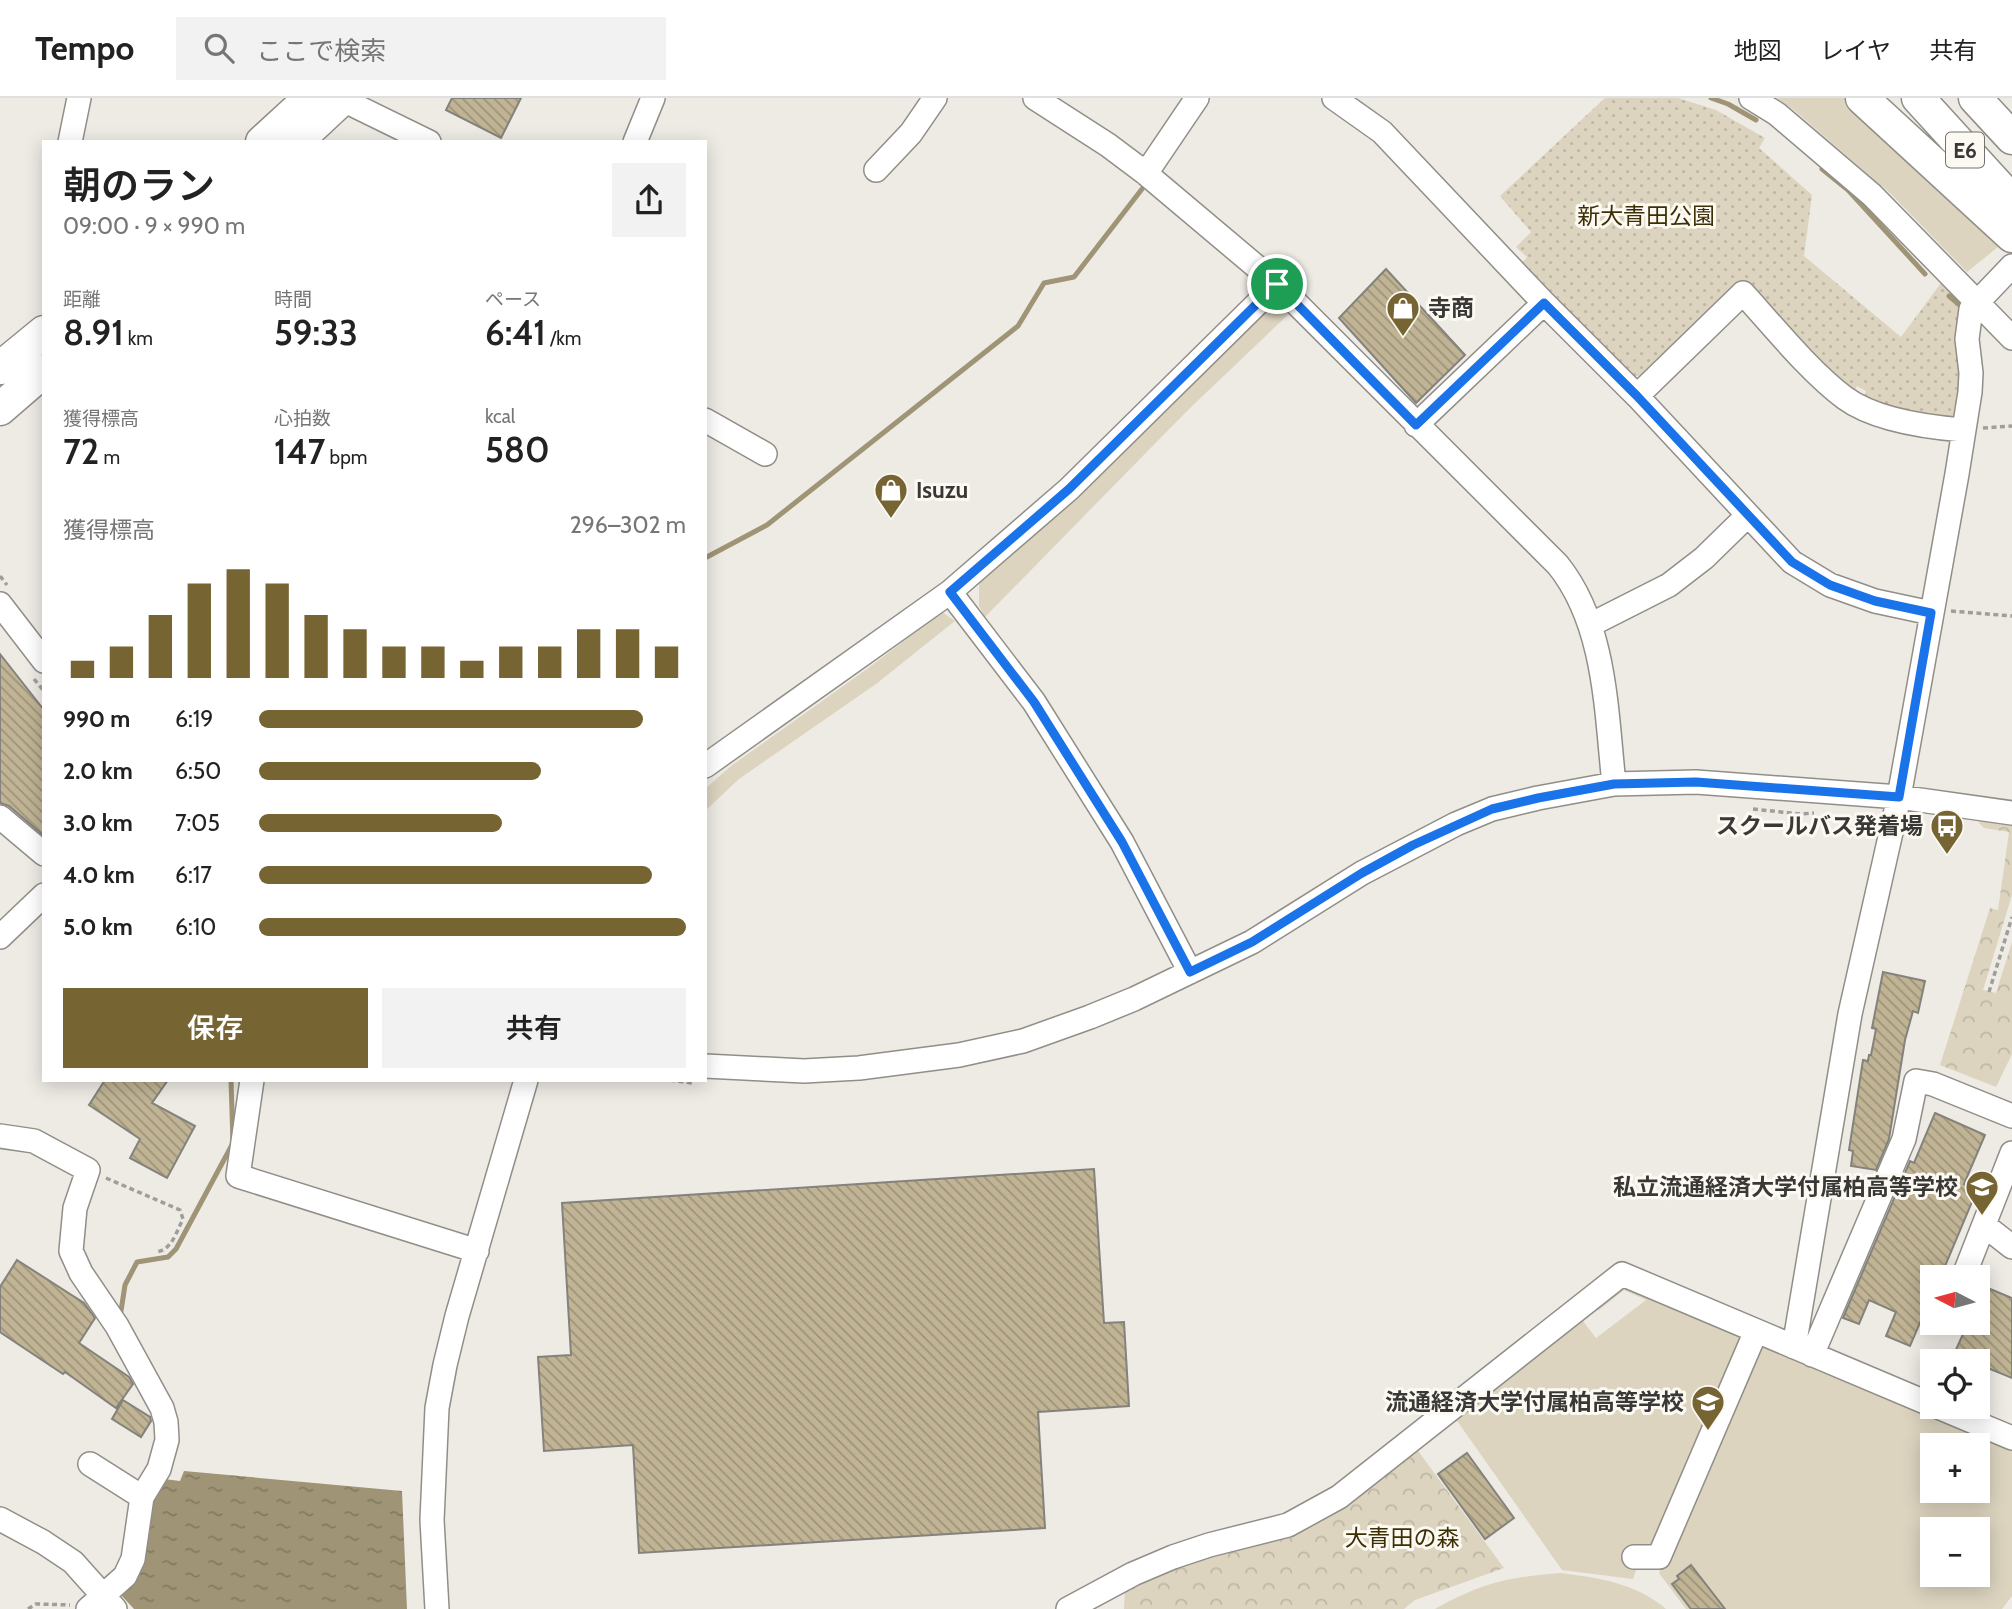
<!DOCTYPE html>
<html lang="ja">
<meta charset="utf-8">
<style>
body{margin:0;font-family:Cabin,"Noto Sans JP",sans-serif;background:#f2f2f2;color:#222;height:100vh;display:flex;flex-direction:column;font-size:26px;white-space:nowrap}
*{box-sizing:border-box;margin:0}
p{font-size:23px;color:#767676}
.icon{flex:none;width:38px;height:38px;fill:none;stroke:currentColor;stroke-width:2;stroke-linecap:round;stroke-linejoin:round}
.map{position:relative;flex:1;overflow:hidden}
.details{position:absolute;left:42px;top:42px;width:665px;height:942px;display:flex;flex-direction:column;background:#fff;border-radius:0px;box-shadow:0 4px 18px #0003}
.details>*{flex:none}
.needle{width:46px;rotate:276deg}
.tools{position:absolute;left:1920px;top:1167px;display:grid;gap:14px}
.tools a{display:grid;place-items:center;width:70px;height:70px;border-radius:0px;background:#fff;box-shadow:0 4px 18px #0003;font-size:35px}
.pin{position:absolute;display:grid;place-items:center;width:60px;height:60px;color:#fff;margin:-30px;border:4px solid #fff;border-radius:50%;box-shadow:0 2px 7px #0007}
.round{display:grid;place-items:center;flex:none;width:74px;height:74px;border-radius:0px;background:#f2f2f2}
.summary{display:flex;align-items:center;justify-content:space-between;height:119px;padding:0 21px}
h1{font-size:38px;font-weight:600;line-height:52px}
.figures{display:grid;grid-template-columns:repeat(3,1fr);gap:10px;height:119px;padding:7px 21px}
.figures div{display:grid;align-content:center}
.figures b{font-size:35px;font-weight:600}
.figures small{font-size:19px;font-weight:400}
.figures p{font-size:19px}
.chart{height:196px;padding:14px 21px}
.chart p{display:flex;justify-content:space-between}
.chart svg{width:100%;height:126px;margin-top:7px;stroke:#766432;stroke-width:6}
.button{display:flex;gap:14px;margin-top:auto;padding:14px 21px}
.button a{flex:1;height:80px;border-radius:0px;background:#766432;color:#fff;font-size:28px;font-weight:600;line-height:80px;text-align:center}
.button a+a{background:#f2f2f2;color:#222}
ul{padding:0 21px;list-style:none;font-size:23px}
li{display:grid;grid-template-columns:112px 84px 1fr;align-items:center;height:52px}
li i{height:18px;border-radius:9px;background:#766432}
header{display:flex;align-items:center;gap:42px;box-sizing:border-box;height:98px;padding:0 35px;background:#fff;border-bottom:2px solid #e0e0e0}
header strong{font-size:33px}
nav{display:flex;gap:38px;margin-inline-start:auto;font-size:24px}
.search{width:490px;height:63px;background:#f2f2f2;display:flex;align-items:center;gap:18px;box-sizing:border-box;padding:0 24px;border-radius:0px;color:#767676;font-size:26px}
.map>svg:first-child{display:block}
.grass{fill:#dcd4bf;fill-rule:evenodd}
.forest{fill:url(#forest-crowns)}
.park{fill:url(#park-dots)}
.water{fill:url(#water-ripples)}
.lines{fill:none;stroke-linecap:round;stroke-linejoin:round}
.stream{stroke:#9f9476;stroke-width:5}
.building{fill:url(#building-back-hatch);stroke:#84827c;stroke-width:2}
.minor-casing{stroke:#918e88;stroke-width:26}
.highway-casing{stroke:#918e88;stroke-width:35}
.path{stroke:#a09e9a;stroke-width:3.5;stroke-dasharray:5 3.5;stroke-linecap:butt}
.minor{stroke:#fff;stroke-width:23}
.highway{stroke:#fff;stroke-width:32}
.route-casing{stroke:#fff;stroke-width:14}
.route{stroke:#1a73e8;stroke-width:9}
.labels{text-anchor:middle;dominant-baseline:central;stroke-width:6;stroke-linejoin:round;paint-order:stroke}
.shield{fill:#fbf9f2;stroke:#73726e;stroke-width:2}
.shield-label{font-size:21px;font-weight:bold;fill:#393836}
.park-label{font-size:23px;fill:#3d2f05;stroke:#fbf9f2}
.poi-label{font-size:23px;font-weight:bold;fill:#393836;stroke:#fbf9f2;text-anchor:end}
</style>
<header>
<strong>Tempo</strong>
<div class="search"><svg class="icon" aria-label="search" viewBox="0 0 24 24"><circle cx="10" cy="10" r="6"/><path d="M15 15l6 6"/></svg>ここで検索</div>
<nav><a>地図</a><a>レイヤ</a><a>共有</a></nav>
</header>
<div class="map">
<svg width="2012" height="1511" viewBox="0 0 2012 1511">
<defs>
<pattern id="forest-crowns" width="20" height="18" patternUnits="userSpaceOnUse" patternTransform="scale(1.75)"><rect width="20" height="18" fill="#dcd4bf"/><path d="M2 6a3 3 0 1 1 6 0M12 15a3 3 0 1 1 6 0" fill="none" stroke="#beb7a5"/></pattern>
<pattern id="park-dots" width="8" height="8" patternUnits="userSpaceOnUse" patternTransform="scale(1.75)"><rect width="8" height="8" fill="#dcd4bf"/><path d="M2 2h.1M6 6h.1" fill="none" stroke="#beb7a5" stroke-width="1.8" stroke-linecap="round"/></pattern>
<pattern id="water-ripples" width="26" height="14" patternUnits="userSpaceOnUse" patternTransform="scale(1.75)"><rect width="26" height="14" fill="#9f9476"/><path d="M2 4q2-2 4 0t4 0M15 11q2-2 4 0t4 0" fill="none" stroke="#837a62"/></pattern>
<pattern id="building-back-hatch" width="6" height="6" patternUnits="userSpaceOnUse" patternTransform="scale(1.75)"><rect width="6" height="6" fill="#c0b495"/><path d="M-1 5l2 2M0 0l6 6M5-1l2 2" fill="none" stroke="#9d937a"/></pattern>
</defs>
<rect width="100%" height="100%" fill="#eeebe5"/>
<path class="grass" d="M1777,0H1853L1940,94L1998,149L1967,174L1891,96L1794,12Z
M1277,201L1296,209L1187,313L985,519L979,508V481Z
M942,514L955,523L876,586L739,681L705,713V691L731,668L867,571Z
M1624,1182L1746,1232L1733,1256L1667,1410L1662,1433L1647,1470L1637,1469L1633,1481L1562,1472L1455,1320L1580,1219L1596,1240L1646,1202L1624,1192L1599,1212L1594,1211Z
M1760,1242L2012,1348V1498L2002,1511H1686L1659,1475ZM1932,1348H1978V1393H1932ZM1932,1432H1978V1477H1932Z
M1561,1475C1599,1480 1636,1485 1666,1511H1435C1482,1485 1508,1479 1561,1475Z"/>
<path class="forest" d="M1980,721L2012,725V797L1983,892L1996,895L2012,844V956L1996,989L1940,967L1990,810L1998,812L2009,734L1984,730L1979,725Z
M1416,1350L1504,1470L1415,1502L1404,1511H1124L1125,1489L1218,1453Z"/>
<path class="park" d="M1605,0H1678L1716,12L1765,40L1759,50L1812,97L1804,158L1901,239L1944,181L1962,201V270L1958,314L1947,322L1907,316L1863,300L1866,293L1857,288L1854,294L1835,279L1744,185L1645,278H1631L1523,164L1527,159L1516,149L1531,134L1500,98Z"/>
<path class="water" d="M184,1373L402,1393L407,1511H134L122,1498L123,1488L150,1403L164,1381L180,1383Z"/>
<g class="lines">
<path class="stream" d="M1711,0L1728,6L1756,22
M1822,71L1848,92L1925,176
M1949,198L1962,209
M705,460L767,427L1018,228L1044,185L1074,179L1142,91
M121,1213L125,1187L137,1164L168,1159L176,1151L233,1045L231,982"/>
</g>
<path class="building" d="M452,0H521L501,40L446,12Z
M1386,171L1465,257L1416,305L1339,220Z
M0,556L44,612V738L9,708L0,705Z
M1883,874L1925,883L1918,915L1913,913L1905,942L1889,1041L1876,1072L1851,1068L1853,1053L1849,1052L1863,962L1868,963L1869,957H1871L1876,931L1872,930Z
M105,982H168L152,1005L195,1028L167,1080L130,1060L140,1041L89,1007Z
M1935,1015L1985,1037L1964,1086L1977,1092L1940,1180H1932V1197L1910,1248L1886,1238L1896,1214L1869,1202L1859,1226L1843,1220L1910,1063L1914,1065Z
M1094,1071L1104,1225L1124,1224L1129,1308L1038,1314L1045,1430L639,1455L633,1347L544,1353L538,1259L571,1257L562,1105Z
M17,1162L84,1205L95,1220L79,1245L129,1279L133,1286L116,1310L65,1274L63,1276L0,1234V1189Z
M1983,1188L2012,1200V1280L1978,1266V1264H1971L1954,1256L1968,1225H1978V1201Z
M123,1302L150,1319L151,1323L141,1339L112,1321Z
M1467,1355L1514,1420L1485,1441L1438,1376Z
M1691,1467L1725,1511H1691L1672,1486L1679,1481L1677,1478Z"/>
<g class="lines">
<defs>
<path id="minor" d="M339,0L429,44
M1035,0L1108,47L1144,74L1277,186L1558,467C1606,527 1606,613 1614,686
M1334,0L1382,34L1544,205
M1751,0L1777,16L1872,97L2012,240
M70,44L79,0
M635,44L653,0
M876,72L911,35L935,0
M1144,74L1153,65L1197,0
M705,322L765,356
M1416,327L1544,205L1637,298
M950,494L1034,604L1122,744L1190,874
M0,506L44,563
M1931,515L1875,503L1830,487L1792,464L1637,298L1743,195C1773,228 1810,274 1845,300C1875,322 1926,329 1963,332
M1590,527L1669,487L1704,460L1747,418
M705,668L950,494L1069,391L1277,186
M0,719L44,756
M0,839L44,797
M705,968L804,973L859,970L959,957L1023,943L1090,919L1134,901L1252,844L1362,775L1456,726L1492,711L1538,700L1614,686L1696,684L1899,699L2012,715
M252,982L238,1078L477,1153
M0,1038L34,1043L88,1072L75,1110L71,1153L81,1175L117,1228L162,1310L166,1324L167,1342L159,1371L142,1399L133,1461L125,1478L88,1511
M1984,1127L2012,1149
M1963,1180L2012,1055
M1794,1249L1850,916L1899,699L1957,376L1970,294L1971,275L1967,241L1971,211L2012,168
M1812,1257L1904,1041L1916,983L1933,986L2012,1018
M1938,1309L2012,1340
M90,1366L142,1399
M0,1421L43,1444L73,1464L115,1511
M1634,1459H1659L1756,1233
M437,1511L432,1422L437,1310L445,1267L457,1218L526,982
M1068,1511L1133,1476L1173,1459L1209,1447L1288,1427L1339,1399L1622,1176L1932,1307"/>
<path id="highway" d="M1862,0L2012,138
M1918,0L2012,103
M1975,0L2012,40
M262,44L310,0
M296,44L343,0
M0,270L44,234
M0,311L44,273"/>
</defs>
<use href="#minor" class="minor-casing"/>
<use href="#highway" class="highway-casing"/>
<path class="path" d="M1983,330L2012,328
M0,478L7,487
M1951,513L2012,518
M34,581L44,593
M1753,711L1800,716L1814,715
M1989,894L2012,819
M670,982L692,985
M106,1080L180,1112L183,1121C176,1134 172,1153 155,1154
M28,1511L36,1506L70,1507"/>
<use href="#minor" class="minor"/>
<use href="#highway" class="highway"/>
</g>
<g class="lines">
<defs>
<path id="route" d="M1277,186L1416,327L1544,205L1637,298L1792,464L1830,487L1875,503L1931,515L1899,699L1696,684L1614,686L1538,700L1492,711L1413,747L1362,775L1252,844L1190,874L1122,744L1034,604L950,494L1069,391Z"/>
</defs>
<use href="#route" class="route-casing"/>
<use href="#route" class="route"/>
</g>
<defs>
<symbol id="shop-pin" viewBox="-11 -11 22 30"><path d="M0 17L-7.5 6A9.5 9.5 0 1 1 7.5 6Z" fill="#766432" stroke="#fbf9f2"/><path d="M-5-2.5h2.3a2.7 3.5 0 0 1 5.4 0H5L5.5 6h-11ZM-1.5-2.5h3a1.5 2.3 0 0 0-3 0Z" fill="#fff"/></symbol>
<symbol id="bus-pin" viewBox="-11 -11 22 30"><path d="M0 17L-7.5 6A9.5 9.5 0 1 1 7.5 6Z" fill="#766432" stroke="#fbf9f2"/><path d="M-5-6H5V4H4V6H2V4H-2V6H-4V4H-5ZM-3.5-4V0h7V-4ZM-3.5 1.2v1.5H-2V1.2ZM2 1.2v1.5H3.5V1.2Z" fill="#fff"/></symbol>
<symbol id="school-pin" viewBox="-11 -11 22 30"><path d="M0 17L-7.5 6A9.5 9.5 0 1 1 7.5 6Z" fill="#766432" stroke="#fbf9f2"/><path d="M0-5L7-2L0 1L-7-2ZM-4 1L0 2.5L4 1V4Q0 6-4 4Z" fill="#fff"/></symbol>
</defs>
<g fill-rule="evenodd">
<use href="#shop-pin" x="1384" y="191" width="38" height="52"/>
<use href="#shop-pin" x="872" y="373" width="38" height="52"/>
<use href="#bus-pin" x="1928" y="709" width="38" height="52"/>
<use href="#school-pin" x="1963" y="1070" width="38" height="52"/>
<use href="#school-pin" x="1689" y="1285" width="38" height="52"/>
</g>
<g class="labels">
<rect class="shield" x="1946" y="34.5" width="38" height="35" rx="5"/>
<g class="shield-label">
<text x="1965" y="52">E6</text>
</g>
<g class="park-label">
<text x="1646" y="118">新大青田公園</text>
<text x="1402" y="1440">大青田の森</text>
</g>
<g class="poi-label">
<text x="1428" y="210" text-anchor="start">寺商</text>
<text x="916" y="392" text-anchor="start">Isuzu</text>
<text x="1923" y="728">スクールバス発着場</text>
<text x="1958" y="1089">私立流通経済大学付属柏高等学校</text>
<text x="1684" y="1304">流通経済大学付属柏高等学校</text>
</g>
</g>
</svg>
<div class="tools">
<a><svg class="needle" viewBox="-14 -14 28 28"><path d="M0-13l5 13h-10z" fill="#e53935"/><path d="M0 13l5-13h-10z" fill="#767676"/></svg></a>
<a><svg class="icon" aria-label="locate" viewBox="0 0 24 24"><circle cx="12" cy="12" r="6"/><path d="M12 2v4M12 18v4M2 12h4M18 12h4"/></svg></a>
<a>+</a>
<a>−</a>
</div>
<div class="pin" style="left:1277px;top:186px;background:#1e9e55"><svg class="icon" aria-label="arrive" viewBox="0 0 24 24"><path d="M6 21V4h12l-3 4 3 4H6"/></svg></div>
<section class="details">
<div class="summary"><div><h1>朝のラン</h1><p>09:00 · 9 × 990 m</p></div><a class="round"><svg class="icon" aria-label="share" viewBox="0 0 24 24"><path d="M12 15V3M7 8l5-5 5 5M5 13v7h14v-7"/></svg></a></div>
<div class="figures">
<div><p>距離</p><b>8.91<small> km</small></b></div>
<div><p>時間</p><b>59:33</b></div>
<div><p>ペース</p><b>6:41<small> /km</small></b></div>
</div>
<div class="figures">
<div><p>獲得標高</p><b>72<small> m</small></b></div>
<div><p>心拍数</p><b>147<small> bpm</small></b></div>
<div><p>kcal</p><b>580</b></div>
</div>
<div class="chart"><p><span>獲得標高</span>296–302 m</p>
<svg viewBox="0 0 160 44" preserveAspectRatio="none"><path d="M5 44V38M15 44V33M25 44V22M35 44V11M45 44V6M55 44V11M65 44V22M75 44V27M85 44V33M95 44V33M105 44V38M115 44V33M125 44V33M135 44V27M145 44V27M155 44V33"/></svg>
</div>
<ul>
<li><b>990 m</b>6:19<i style="width:90%"></i></li>
<li><b>2.0 km</b>6:50<i style="width:66%"></i></li>
<li><b>3.0 km</b>7:05<i style="width:57%"></i></li>
<li><b>4.0 km</b>6:17<i style="width:92%"></i></li>
<li><b>5.0 km</b>6:10<i style="width:100%"></i></li>
</ul>
<div class="button"><a>保存</a><a>共有</a></div>
</section>
</div>
